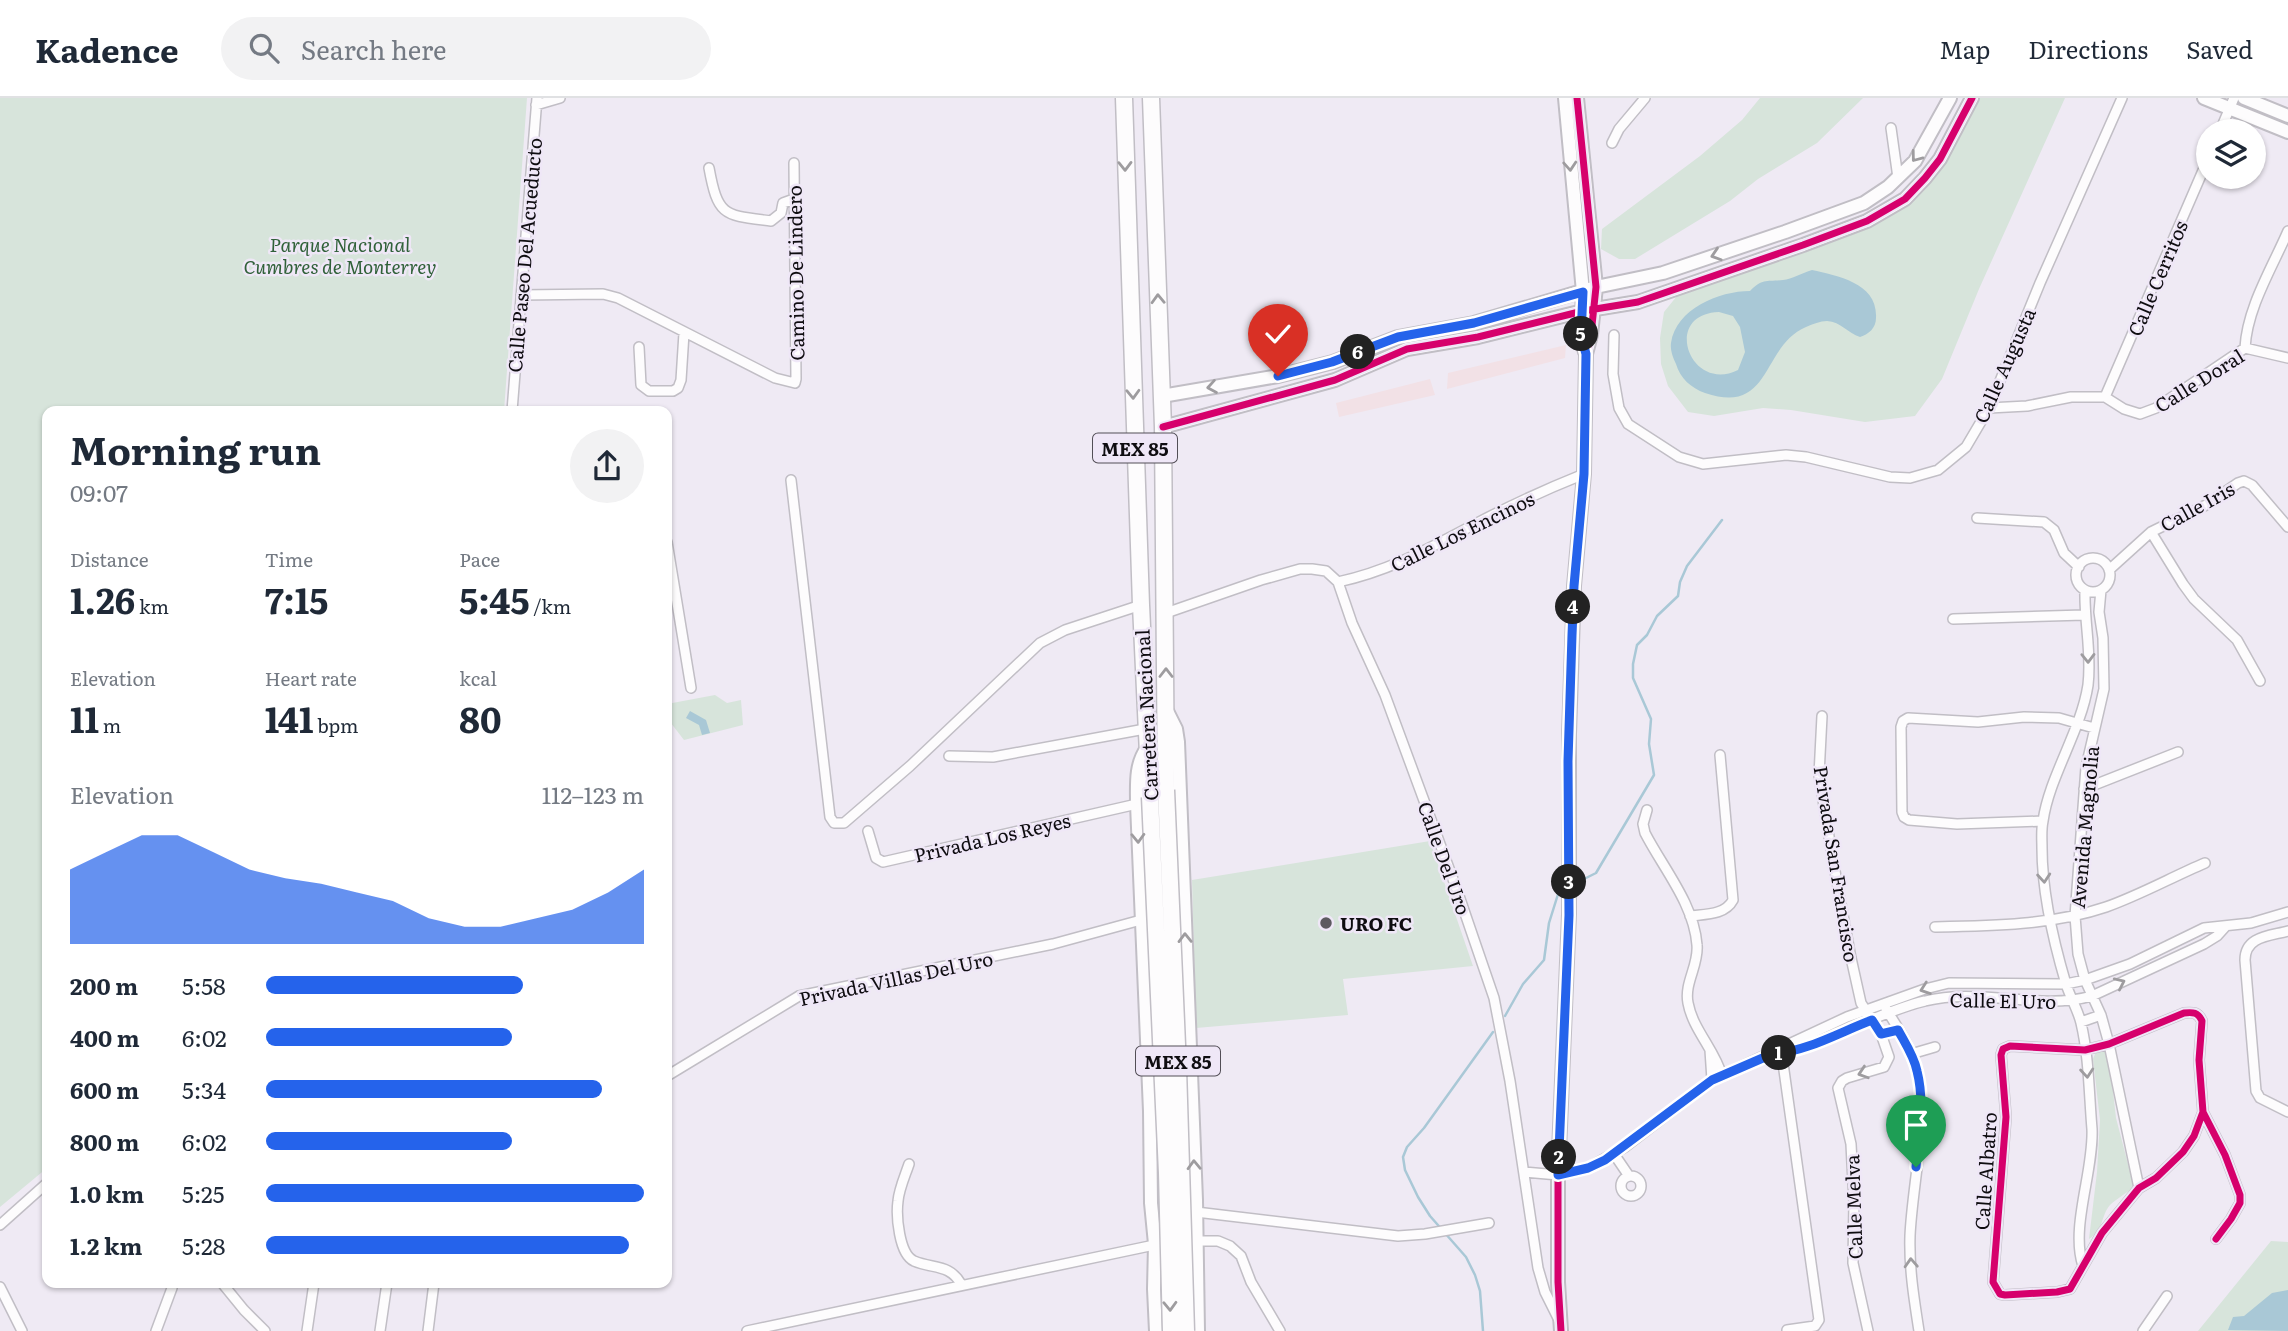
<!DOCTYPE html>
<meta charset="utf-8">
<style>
body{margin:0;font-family:Literata,serif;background:#f2f2f3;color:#1f2937;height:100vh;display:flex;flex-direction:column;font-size:26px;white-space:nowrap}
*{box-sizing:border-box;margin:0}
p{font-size:23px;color:#747a83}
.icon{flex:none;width:38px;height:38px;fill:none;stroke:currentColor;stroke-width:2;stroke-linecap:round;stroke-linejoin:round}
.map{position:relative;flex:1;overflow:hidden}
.details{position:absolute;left:42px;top:308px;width:630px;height:882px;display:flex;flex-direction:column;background:#fff;border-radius:14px;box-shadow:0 2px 5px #0004}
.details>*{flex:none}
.controls{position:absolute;left:2196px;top:21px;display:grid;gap:14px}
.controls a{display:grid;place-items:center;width:70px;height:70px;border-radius:50%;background:#fff;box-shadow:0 2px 5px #0004;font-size:35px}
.pin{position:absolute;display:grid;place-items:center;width:60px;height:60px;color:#fff;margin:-72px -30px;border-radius:50% 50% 50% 0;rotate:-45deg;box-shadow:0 0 7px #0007}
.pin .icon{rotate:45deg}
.km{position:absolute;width:35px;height:35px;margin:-18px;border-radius:50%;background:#222;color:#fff;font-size:19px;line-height:35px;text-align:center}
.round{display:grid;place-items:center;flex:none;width:74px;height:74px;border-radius:37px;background:#f2f2f3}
.head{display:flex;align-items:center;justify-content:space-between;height:119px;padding:0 28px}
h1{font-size:38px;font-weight:700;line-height:52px}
.metrics{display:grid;grid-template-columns:repeat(3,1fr);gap:10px;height:119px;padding:7px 28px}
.metrics div{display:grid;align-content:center}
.metrics b{font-size:35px;font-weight:700}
.metrics small{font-size:19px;font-weight:400}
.metrics p{font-size:19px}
.chart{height:196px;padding:14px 28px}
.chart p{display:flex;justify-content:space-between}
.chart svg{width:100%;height:126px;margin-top:7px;fill:#2563eb;opacity:.7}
ul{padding:0 28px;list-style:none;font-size:23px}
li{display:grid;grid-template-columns:112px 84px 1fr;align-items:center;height:52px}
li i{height:18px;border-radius:9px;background:#2563eb}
header{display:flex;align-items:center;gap:42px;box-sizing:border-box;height:98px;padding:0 35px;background:#fff;border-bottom:2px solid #e0e1e3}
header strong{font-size:33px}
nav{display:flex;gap:38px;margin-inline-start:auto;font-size:24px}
.search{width:490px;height:63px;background:#f2f2f3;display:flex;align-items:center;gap:18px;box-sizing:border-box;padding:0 24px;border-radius:38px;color:#747a83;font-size:26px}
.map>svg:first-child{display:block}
.commercial{fill:#f2e1e6}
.green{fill:#d7e4db}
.water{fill:#a9c8d6;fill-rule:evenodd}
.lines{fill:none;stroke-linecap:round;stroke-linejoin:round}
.stream{stroke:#a9c8d6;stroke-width:2.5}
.minor-casing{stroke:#c1bec5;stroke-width:12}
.tertiary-casing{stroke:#c1bec5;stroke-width:16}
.trunk-casing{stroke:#c1bec5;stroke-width:19}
.minor{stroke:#fdfcfd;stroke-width:9}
.tertiary{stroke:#fdfcfd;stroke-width:12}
.trunk{stroke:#fdfcfd;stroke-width:16}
.trunk-bridge-casing{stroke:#c1bec5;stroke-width:19;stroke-linecap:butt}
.trunk-bridge{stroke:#fdfcfd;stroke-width:16}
.cycleway-casing{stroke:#efe7f7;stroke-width:11}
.cycleway{stroke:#d6006c;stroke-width:7}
.oneway{stroke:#9e9c9f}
.route-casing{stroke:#fff;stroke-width:14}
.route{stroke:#2563eb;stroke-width:9}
.poi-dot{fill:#5d5a60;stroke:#efe7f7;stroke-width:2.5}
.labels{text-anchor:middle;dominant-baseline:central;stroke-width:5;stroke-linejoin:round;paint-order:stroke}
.shield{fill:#efe7f7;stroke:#524e56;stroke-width:2}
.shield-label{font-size:18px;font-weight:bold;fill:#0f0d11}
.park-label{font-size:19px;font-style:italic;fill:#306139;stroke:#efe7f7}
.street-label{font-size:19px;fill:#0f0d11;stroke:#efe7f7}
.poi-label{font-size:19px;font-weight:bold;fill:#0f0d11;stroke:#efe7f7;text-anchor:start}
</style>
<header>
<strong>Kadence</strong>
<div class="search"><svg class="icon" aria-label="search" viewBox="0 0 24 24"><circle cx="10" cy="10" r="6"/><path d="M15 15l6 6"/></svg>Search here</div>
<nav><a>Map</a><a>Directions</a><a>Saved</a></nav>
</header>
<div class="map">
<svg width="2288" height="1233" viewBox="0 0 2288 1233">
<rect width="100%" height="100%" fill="#efeaf4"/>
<path class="commercial" d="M1566,247L1565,260L1447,291L1448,275Z
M1430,281L1435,297L1339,319L1336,305Z"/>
<path class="green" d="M0,0H527L504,313H47V1070L0,1109Z
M1760,0H1863L1817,45L1758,81L1730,103L1635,161H1619L1601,151L1602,131L1700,58L1742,22Z
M1977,0H2065L1979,191L1942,281L1915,318L1865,324L1791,312L1763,310L1714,318L1688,314L1668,288L1661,266L1660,240L1664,214L1681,193L1846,137L1898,113L1924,91L1937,74Z
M715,597L727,605L741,602L743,627L684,642L667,620V606Z
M1430,743L1473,868L1343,881L1348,917L1196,930L1192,782Z
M2100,952L2106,953L2109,957L2116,1020L2134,1089C2128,1094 2115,1102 2110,1107C2101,1117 2104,1132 2089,1141L2097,1074L2100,1022L2093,961L2095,956Z
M2271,1143L2288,1144V1233H2198Z"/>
<path class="water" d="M1812,172C1838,178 1878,185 1876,220C1876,230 1869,236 1860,239C1848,235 1841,224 1827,223C1820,223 1813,226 1806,229C1761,248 1772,318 1705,295C1691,290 1680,280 1676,266C1673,260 1670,252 1671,245C1676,211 1719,193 1750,193C1763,180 1766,184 1783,182C1792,181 1802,175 1812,172ZM1719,214L1733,218L1740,229L1745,254L1738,272C1690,296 1661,216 1719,214Z
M690,613L706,622L710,635L702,637L699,627L686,620Z
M2288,1192V1233L2228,1232L2233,1219L2244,1218L2272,1195Z"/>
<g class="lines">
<path class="stream" d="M1574,786L1596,775L1654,677L1649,646L1651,621L1633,580V566L1637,547L1647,537L1657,518L1678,498L1680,484L1687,468L1722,422
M1505,918L1523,886L1544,862L1549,825L1559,793L1565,790
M1483,1233L1480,1193L1475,1177L1466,1159L1430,1118L1418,1099L1405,1072L1403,1059L1407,1049L1424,1030L1493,934"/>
<defs>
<path id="minor" d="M536,7L560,0
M1891,30L1898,80
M2220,33L2234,0
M1612,45L1619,31L1645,0
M709,70C718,119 724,117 771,123L781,115L783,105L794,101
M521,197L603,196L618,200L775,280L795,285L796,281L794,65
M1614,237L1613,276L1619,310L1628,326L1679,359L1703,366L1786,357L1806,359L1890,379L1910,380L1938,372L1966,349L1989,310L2040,185L2122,0
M639,249L641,287L649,293H673L678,290L681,282L684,235
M2245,250C2247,210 2272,170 2288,133
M2105,299L2208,61
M1989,310L2027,308L2071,299H2105L2124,311L2140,316L2156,310L2245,250L2288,260
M512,313L537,0
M791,382L830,719L834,725H844L910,668L1040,545L1065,532L1141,507
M1977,420L2044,424L2054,432L2064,455L2079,469
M2151,434L2183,486L2194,501L2237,542L2260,583
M667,444L691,590
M2076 477a17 17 0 1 1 34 0a17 17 0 1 1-34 0Z
M2109,472L2151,434L2206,407L2238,385L2244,383L2252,387L2288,429
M1338,484C1393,472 1431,449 1481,423C1514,406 1549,390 1584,376
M2101,492L2099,514L2103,540L2104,591L2086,669L2075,818L2078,856L2085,882L2101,917L2109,946L2139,1090
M1166,515L1261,482L1300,471H1312L1326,473L1338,484L1352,525L1385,597L1457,792L1494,900L1510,983L1538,1170L1545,1194L1559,1222
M1953,521L2084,517
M1822,618L1819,677L1832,757L1851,860L1861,905L1881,936L1889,959L1884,969L1847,980L1842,983L1838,990L1851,1046L1854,1104L1853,1165L1868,1233
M949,658L993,659L1145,631
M2084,691L2178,654
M1647,712L1643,726L1645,735C1663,770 1694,806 1697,847C1699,867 1684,885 1688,905C1693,932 1715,952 1722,978
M2043,723L1957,726L1909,722L1904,719L1902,714L1901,629L1903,623L1908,620L1978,624L2024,619L2059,620L2094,630
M868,733L876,760L883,764L1137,706
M1690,818C1706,816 1725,817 1733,802L1720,657
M1935,829C1992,828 2053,827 2106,809C2140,797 2172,779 2205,765
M2288,833C2270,838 2245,838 2245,862L2256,993L2260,1000L2288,1014
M1886,911C1898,930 1912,951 1917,973C1929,1020 1912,1088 1910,1138C1909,1170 1914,1201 1919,1233
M2081,924L2101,917
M1781,951L1819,1222L1815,1228L1787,1232
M1710,952L1712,982
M1773,955C1796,955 1819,943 1840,935C1865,924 1899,909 1925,903C1980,889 2038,913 2092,898L2204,846L2217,838L2226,828
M1911,956L1935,949
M667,978L799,898L1053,846L1141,822
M2203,1014L2194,1038L2183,1054L2156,1080L2139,1090L2102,1135L2070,1191L2057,1194L2005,1197L2000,1196L1993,1184L2006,1019L2001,957L2003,951L2010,948L2085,952L2109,946L2184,915C2193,914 2198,914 2202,923L2199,962L2203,1014L2225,1057L2240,1097V1105L2231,1121L2216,1141
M1614,1056L1629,1078
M909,1066C905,1078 899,1091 898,1103C896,1118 899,1156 914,1163C933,1171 950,1166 961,1186
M1524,1074L1558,1077L1588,1070L1625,1049L1712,982L1847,919L1925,891L1949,885L2066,886L2085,882L2130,866L2204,830L2251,825L2288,814
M1621 1088a10 10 0 1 1 20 0a10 10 0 1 1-20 0Z
M1196,1114L1398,1138L1425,1136L1489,1125
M0,1127L47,1085
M1191,1143H1218L1230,1148L1241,1158L1251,1184L1280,1233
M2083,1168C2070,1129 2094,1073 2092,1031C2089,996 2089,959 2081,925C2078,912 2070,899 2066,886C2053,842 2042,795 2042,750C2042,741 2041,732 2043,723C2049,679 2081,633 2088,587C2092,555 2084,524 2085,492
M222,1185L244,1212L265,1233
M0,1189L22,1233
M156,1233L172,1190
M307,1233L314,1185
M380,1233L387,1185
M428,1233L434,1185
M747,1233L1159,1146
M2143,1233L2167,1198"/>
<path id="tertiary" d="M1565,0L1583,194L1581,238L1585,254
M2204,0L2288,34
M2244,0L2288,18
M1162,298L1278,278L1333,264L1398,239L1474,225L1596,189L1663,175L1785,134L1864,105L1888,89L1915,63L1950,0
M1163,329L1335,282L1407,251L1478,239L1583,213L1638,204L1803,147L1867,123L1905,101L1925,80L1940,61L1972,0
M1167,613L1176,631L1178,644L1196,1102L1198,1233
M1147,650C1135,667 1137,686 1137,706L1150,1013L1151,1105L1155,1146L1154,1191L1156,1233
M1561,1233L1558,1184V1077L1569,816V636L1574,488L1584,376L1586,256L1591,237L1596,189L1577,0"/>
<path id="trunk" d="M1124,0L1141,507L1150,699
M1151,0L1163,329L1166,692"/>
</defs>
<use href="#minor" class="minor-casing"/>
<use href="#tertiary" class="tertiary-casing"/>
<use href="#trunk" class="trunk-casing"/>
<use href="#minor" class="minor"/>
<use href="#tertiary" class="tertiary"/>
<use href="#trunk" class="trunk"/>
<defs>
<path id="trunk-bridge" d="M1166,692L1178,970L1186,1233
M1150,699L1167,1075L1171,1233"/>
</defs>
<use href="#trunk-bridge" class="trunk-bridge-casing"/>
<use href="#trunk-bridge" class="trunk-bridge"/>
<defs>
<path id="cycleway" d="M1163,329L1335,282L1407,251L1478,239L1583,213L1638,204L1803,147L1867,123L1905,101L1925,80L1940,61L1972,0
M2203,1014L2194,1038L2183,1054L2156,1080L2139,1090L2102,1135L2070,1191L2057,1194L2005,1197L2000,1196L1993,1184L2006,1019L2001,957L2003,951L2010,948L2085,952L2109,946L2184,915C2193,914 2198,914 2202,923L2199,962L2203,1014L2225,1057L2240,1097V1105L2231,1121L2216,1141
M1561,1233L1558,1184V1077L1569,816V636L1574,488L1584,376L1586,256L1591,237L1596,189L1577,0"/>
</defs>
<use href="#cycleway" class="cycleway-casing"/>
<use href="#cycleway" class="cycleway"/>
</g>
<defs><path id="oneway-chevron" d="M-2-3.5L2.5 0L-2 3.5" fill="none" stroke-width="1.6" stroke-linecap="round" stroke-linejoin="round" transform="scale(1.75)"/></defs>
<g class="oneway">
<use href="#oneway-chevron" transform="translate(1916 59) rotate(127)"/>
<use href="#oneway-chevron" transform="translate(1125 68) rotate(89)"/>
<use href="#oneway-chevron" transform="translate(1570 68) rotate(86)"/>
<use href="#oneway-chevron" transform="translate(1716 157) rotate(162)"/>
<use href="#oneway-chevron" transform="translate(1158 201) rotate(-92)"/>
<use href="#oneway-chevron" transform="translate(1212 289) rotate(170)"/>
<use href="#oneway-chevron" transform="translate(1133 296) rotate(88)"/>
<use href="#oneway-chevron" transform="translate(2088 560) rotate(89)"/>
<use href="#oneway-chevron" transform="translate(1166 575) rotate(-90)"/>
<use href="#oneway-chevron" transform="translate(1138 740) rotate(88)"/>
<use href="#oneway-chevron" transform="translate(2044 780) rotate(85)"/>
<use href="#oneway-chevron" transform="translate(1185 840) rotate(-91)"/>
<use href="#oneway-chevron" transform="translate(2120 885) rotate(-25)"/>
<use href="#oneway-chevron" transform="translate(1925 891) rotate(161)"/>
<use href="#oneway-chevron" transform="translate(1863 975) rotate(162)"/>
<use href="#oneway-chevron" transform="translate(2087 975) rotate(85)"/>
<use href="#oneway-chevron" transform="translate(1194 1067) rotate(-92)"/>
<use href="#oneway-chevron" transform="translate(1911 1165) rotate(-93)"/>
<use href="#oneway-chevron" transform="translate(1170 1208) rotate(88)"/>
</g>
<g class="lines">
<defs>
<path id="route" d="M1278,278L1332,264L1398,239L1474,225L1583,194L1581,238L1586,256L1584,376L1574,488L1572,537L1568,663L1569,817L1558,1077L1588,1070L1605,1062L1712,982L1772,956C1806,954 1840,934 1872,922L1881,936L1898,932C1905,945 1914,958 1917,973C1925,1004 1919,1037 1916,1069"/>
</defs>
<use href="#route" class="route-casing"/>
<use href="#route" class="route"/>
</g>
<circle class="poi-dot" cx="1326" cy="825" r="7"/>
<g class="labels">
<g class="shield">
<rect x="1093" y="335.5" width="84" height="29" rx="5"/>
<rect x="1136" y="948.5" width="84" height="29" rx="5"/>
</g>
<g class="shield-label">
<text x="1135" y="350">MEX 85</text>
<text x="1178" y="963">MEX 85</text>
</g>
<g class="park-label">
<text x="340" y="146">Parque Nacional<tspan x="340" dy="22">Cumbres de Monterrey</tspan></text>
</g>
<g class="street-label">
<text transform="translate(524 157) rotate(-85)">Calle Paseo Del Acueducto</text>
<text transform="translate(795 175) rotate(-91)">Camino De Lindero</text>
<text transform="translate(2157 180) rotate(-67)">Calle Cerritos</text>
<text transform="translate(2004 267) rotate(-66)">Calle Augusta</text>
<text transform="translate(2199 282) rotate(-32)">Calle Doral</text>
<text transform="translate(2197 408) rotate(-29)">Calle Iris</text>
<text transform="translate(1462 433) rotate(-26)">Calle Los Encinos</text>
<text transform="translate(1146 617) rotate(-93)">Carretera Nacional</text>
<text transform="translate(2084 729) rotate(-85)">Avenida Magnolia</text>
<text transform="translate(992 739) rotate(-13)">Privada Los Reyes</text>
<text transform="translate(1445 760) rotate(70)">Calle Del Uro</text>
<text transform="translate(1837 766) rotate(81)">Privada San Francisco</text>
<text transform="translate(896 880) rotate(-12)">Privada Villas Del Uro</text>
<text transform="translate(2003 902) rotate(1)">Calle El Uro</text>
<text transform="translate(1985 1073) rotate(-86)">Calle Albatro</text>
<text transform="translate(1853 1109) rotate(-92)">Calle Melva</text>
</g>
<g class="poi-label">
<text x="1340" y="825">URO FC</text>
</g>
</g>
</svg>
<div class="controls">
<a><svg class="icon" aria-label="layers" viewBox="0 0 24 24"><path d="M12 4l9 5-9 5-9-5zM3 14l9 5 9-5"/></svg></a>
</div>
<div class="pin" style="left:1916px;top:1069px;background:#1e9e55"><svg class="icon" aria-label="arrive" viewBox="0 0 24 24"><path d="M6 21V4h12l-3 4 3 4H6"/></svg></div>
<div class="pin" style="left:1278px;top:278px;background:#d93025"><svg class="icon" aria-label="check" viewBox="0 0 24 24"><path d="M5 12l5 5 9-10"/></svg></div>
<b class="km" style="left:1779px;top:955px">1</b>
<b class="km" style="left:1559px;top:1059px">2</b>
<b class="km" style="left:1569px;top:784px">3</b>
<b class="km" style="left:1573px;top:509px">4</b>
<b class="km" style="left:1581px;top:236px">5</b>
<b class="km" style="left:1358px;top:254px">6</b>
<section class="details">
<div class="head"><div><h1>Morning run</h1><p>09:07</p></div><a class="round"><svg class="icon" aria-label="share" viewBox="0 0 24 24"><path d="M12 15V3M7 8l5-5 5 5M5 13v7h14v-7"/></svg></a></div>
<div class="metrics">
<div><p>Distance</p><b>1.26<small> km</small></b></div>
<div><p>Time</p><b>7:15</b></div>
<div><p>Pace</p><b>5:45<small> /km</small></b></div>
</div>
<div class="metrics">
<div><p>Elevation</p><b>11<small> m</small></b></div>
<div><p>Heart rate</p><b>141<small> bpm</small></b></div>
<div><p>kcal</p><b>80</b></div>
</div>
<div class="chart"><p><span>Elevation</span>112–123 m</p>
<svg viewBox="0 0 160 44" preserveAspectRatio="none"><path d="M0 44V18L10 12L20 6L30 6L40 12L50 18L60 21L70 23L80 26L90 29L100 35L110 38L120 38L130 35L140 32L150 26L160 18V44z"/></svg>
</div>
<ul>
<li><b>200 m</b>5:58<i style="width:68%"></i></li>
<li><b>400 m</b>6:02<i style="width:65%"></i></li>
<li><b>600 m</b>5:34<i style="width:89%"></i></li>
<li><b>800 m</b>6:02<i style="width:65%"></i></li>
<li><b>1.0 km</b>5:25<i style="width:100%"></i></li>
<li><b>1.2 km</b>5:28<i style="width:96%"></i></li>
</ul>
</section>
</div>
